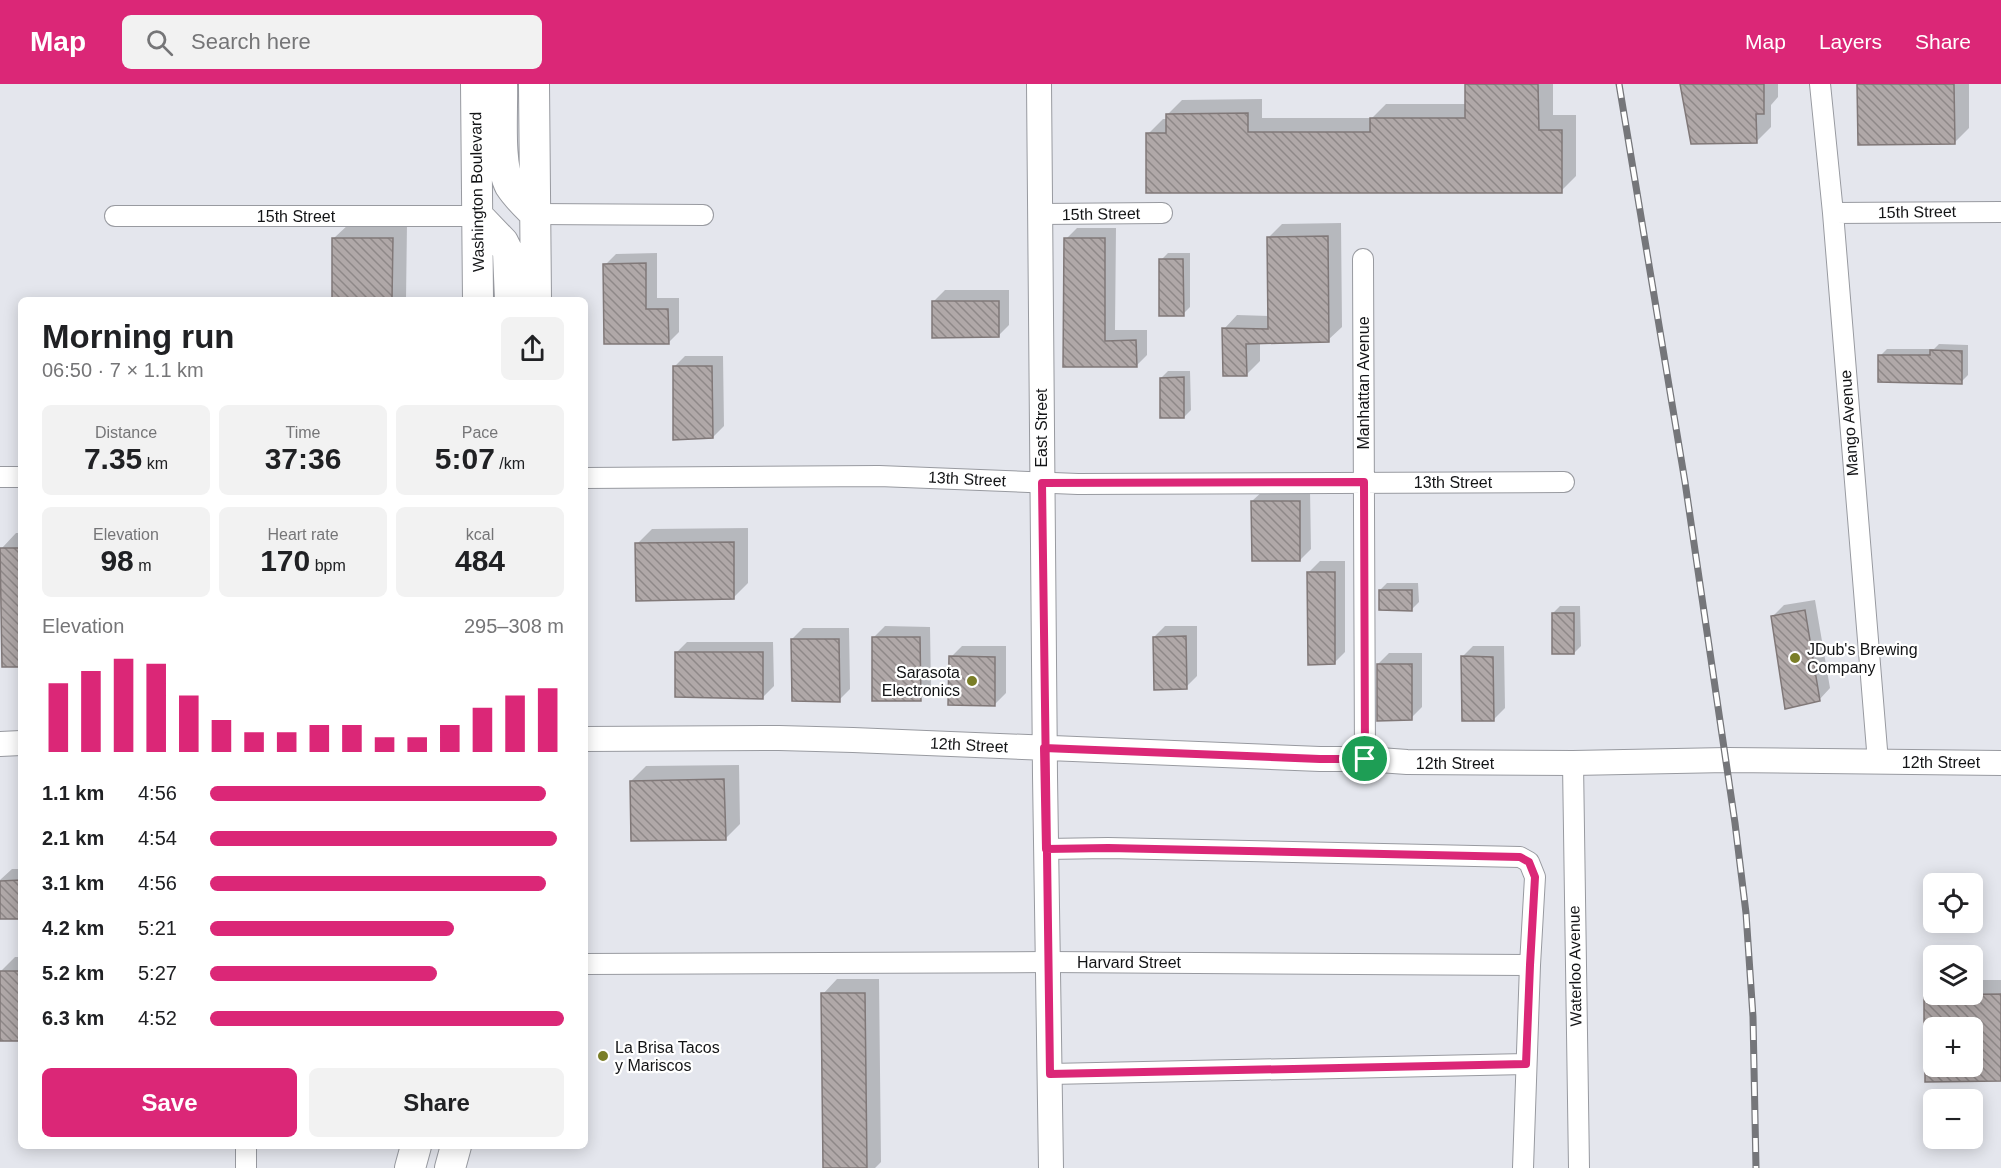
<!DOCTYPE html>
<meta charset="utf-8">
<style>
body{margin:0;font-family:Arial,sans-serif;background:#f2f2f2;color:#202124;height:100vh;display:flex;flex-direction:column;font-size:22px;white-space:nowrap}
*{box-sizing:border-box;margin:0}
p{font-size:20px;color:#757577}
.icon{flex:none;width:33px;height:33px;fill:none;stroke:currentColor;stroke-width:2;stroke-linecap:round;stroke-linejoin:round}
.map{position:relative;flex:1;overflow:hidden}
.details{position:absolute;left:18px;top:213px;width:570px;height:852px;display:flex;flex-direction:column;background:#fff;border-radius:9px;box-shadow:0 3px 15px #0003}
.details>*{flex:none}
.tools{position:absolute;left:1923px;top:789px;display:grid;gap:12px}
.tools a{display:grid;place-items:center;width:60px;height:60px;border-radius:9px;background:#fff;box-shadow:0 3px 15px #0003;font-size:30px}
.pin{position:absolute;display:grid;place-items:center;width:51px;height:51px;color:#fff;margin:-26px;border:3px solid #fff;border-radius:50%;box-shadow:0 2px 6px #0007}
.round{display:grid;place-items:center;flex:none;width:63px;height:63px;border-radius:9px;background:#f2f2f2}
.overview{display:flex;align-items:center;justify-content:space-between;height:102px;padding:0 24px}
h1{font-size:33px;font-weight:600;line-height:45px}
.stats{display:grid;grid-template-columns:repeat(3,1fr);gap:9px;height:102px;padding:6px 24px}
.stats div{display:grid;align-content:center;border-radius:9px;background:#f2f2f2;text-align:center}
.stats b{font-size:30px;font-weight:600}
.stats small{font-size:16px;font-weight:400}
.stats p{font-size:16px}
.chart{height:168px;padding:12px 24px}
.chart p{display:flex;justify-content:space-between}
.chart svg{width:100%;height:108px;margin-top:6px;stroke:#db2777;stroke-width:6}
.cta{display:flex;gap:12px;margin-top:auto;padding:12px 24px}
.cta a{flex:1;height:69px;border-radius:9px;background:#db2777;color:#fff;font-size:24px;font-weight:600;line-height:69px;text-align:center}
.cta a+a{background:#f2f2f2;color:#202124}
ul{padding:0 24px;list-style:none;font-size:20px}
li{display:grid;grid-template-columns:96px 72px 1fr;align-items:center;height:45px}
li i{height:15px;border-radius:8px;background:#db2777}
header{display:flex;align-items:center;gap:36px;box-sizing:border-box;height:84px;padding:0 30px;background:#db2777;color:#fff}
header strong{font-size:28px}
nav{display:flex;gap:33px;margin-inline-start:auto;font-size:21px}
.search{width:420px;height:54px;background:#f2f2f2;display:flex;align-items:center;gap:15px;box-sizing:border-box;padding:0 21px;border-radius:9px;color:#757577;font-size:22px}
.map>svg:first-child{display:block}
.shadow{fill:#0003;fill-rule:evenodd}
.building{fill:url(#building-back-hatch);stroke:#807878;stroke-width:1.5}
.lines{fill:none;stroke-linecap:round;stroke-linejoin:round}
.minor-casing{stroke:#989aa0;stroke-width:22}
.tertiary-casing{stroke:#989aa0;stroke-width:26}
.primary-casing{stroke:#989aa0;stroke-width:32}
.minor{stroke:#fff;stroke-width:20}
.tertiary{stroke:#fff;stroke-width:24}
.primary{stroke:#fff;stroke-width:30}
.rail-casing{stroke:#75767a;stroke-width:7}
.rail{stroke:#fff;stroke-width:4.5;stroke-dasharray:14;stroke-linecap:butt}
.route-casing{stroke:#fff;stroke-width:12}
.route{stroke:#db2777;stroke-width:8}
.poi-dot{fill:#7a7e27;stroke:#fff;stroke-width:2}
.labels{text-anchor:middle;dominant-baseline:central;stroke-width:4.5;stroke-linejoin:round;paint-order:stroke}
.street-label{font-size:16px;fill:#131416;stroke:#fff}
.poi-label{font-size:16px;fill:#131416;stroke:#fff;text-anchor:start}
</style>
<header>
<strong>Map</strong>
<div class="search"><svg class="icon" aria-label="search" viewBox="0 0 24 24"><circle cx="10" cy="10" r="6"/><path d="M15 15l6 6"/></svg>Search here</div>
<nav><a>Map</a><a>Layers</a><a>Share</a></nav>
</header>
<div class="map">
<svg width="2001" height="1084" viewBox="0 0 2001 1084">
<defs>
<pattern id="building-back-hatch" width="6" height="6" patternUnits="userSpaceOnUse" patternTransform="scale(1.5)"><rect width="6" height="6" fill="#b0a8a8"/><path d="M-1 5l2 2M0 0l6 6M5-1l2 2" fill="none" stroke="#8e8888"/></pattern>
</defs>
<rect width="100%" height="100%" fill="#e4e6ed"/>
<path class="shadow" d="M1467,0H1553V31H1576V92L1561,107L1148,50L1163,35H1168V30L1182,16L1262,15V34H1372L1386,20H1467Z
M1682,0H1778V13L1771,21V43L1757,57Z
M1859,0H1969V44L1954,59Z
M1341,139L1342,243L1328,256L1260,258V277L1246,291L1224,245L1237,231L1269,232V153L1282,140Z
M349,140H407L406,216H333L334,154Z
M1077,144H1116L1115,246H1147V271L1136,282H1065L1066,155Z
M657,169V214H679V248L668,259L605,181L616,170Z
M1168,169H1190V223L1183,230L1161,176Z
M945,206H1009V241L998,252L934,217Z
M1939,260L1968,261V291L1961,298L1880,272L1887,265H1934Z
M685,272H723L724,342L713,353L674,283Z
M1168,287H1190L1191,326L1184,333L1161,294Z
M1264,406H1310L1311,465L1300,476L1252,417Z
M748,444V499L734,513L637,460L652,445Z
M16,449H21V582L2,464Z
M1320,477H1345V568L1334,579L1309,488Z
M1387,499H1418L1419,518L1412,525L1380,506Z
M1815,516L1830,604L1819,616L1773,532L1784,521Z
M1560,522H1580L1581,562L1574,569L1553,529Z
M885,542L930,543L931,604L920,615L874,553Z
M1165,542H1197V592L1186,603L1154,553Z
M803,544H849L850,605L839,616L792,555Z
M687,558H773L774,602L763,613L676,569Z
M962,562H1006V609L995,620L951,573Z
M1473,562H1504L1505,624L1494,635L1462,573Z
M1389,569H1422V623L1411,634L1378,580Z
M739,681L740,740L725,755L631,697L646,682Z
M12,785H21V834H0V796Z
M15,873H21V955L0,888Z
M837,895H879L881,1078L875,1084H824L823,910Z
M1972,896H2001V996L1926,997L1925,911L1934,903V910H1972ZM1934,944H1972V982H1934Z"/>
<path class="building" d="M1465,0H1538L1539,46H1562V109H1146V49H1166V30L1248,29V48H1370V34H1465Z
M1680,0H1764V30H1756L1757,59L1691,60Z
M1857,0H1954L1955,60L1858,61Z
M1328,152L1329,258L1246,260L1247,292H1223L1222,244L1268,245L1267,153Z
M332,154H393L392,216H332Z
M1064,154H1105V257L1136,256L1137,283H1063Z
M1159,175H1183L1184,232H1159Z
M646,179V225H668L669,260H604L603,180Z
M932,217H999V253L932,254Z
M1930,266L1962,267V300L1878,298V271H1930Z
M673,282H712L713,354L673,356Z
M1184,293V334H1160V294Z
M1251,417H1300V477H1252Z
M734,458V515L636,517L635,459Z
M0,464H21V583H2Z
M1307,488H1335V580L1308,581Z
M1379,506H1412V527L1379,526Z
M1805,526L1820,617L1785,625L1771,532Z
M1552,529H1574V570H1552Z
M1186,552L1187,605L1154,606L1153,553Z
M872,553H920L921,617H872Z
M791,555H839L840,618L792,617Z
M675,568H763V615L675,613Z
M949,572L995,573V622L948,621Z
M1461,572L1493,573L1494,637H1462Z
M1377,580H1412V636L1377,637Z
M724,695L726,756L631,757L630,697Z
M21,796V835H0V797Z
M0,887H21V957H0Z
M821,909H865L867,1084H823Z
M2001,910V997L1925,998V982H1972V944H1924V911Z"/>
<g class="lines">
<defs>
<path id="minor" d="M1820,0L1833,129L1878,678
M1833,129L2001,128
M535,130L703,131
M1040,130L1162,129
M115,132H478
M1363,175L1365,675
M0,393H21
M585,394L879,392L1078,400L1564,398
M1573,679L1579,1084
M1046,765L1108,764L1520,773L1529,778L1535,793L1530,881L1523,1084
M585,880L1048,878L1530,881
M1050,990L1526,980
M246,1062V1084"/>
<path id="tertiary" d="M1039,0L1045,692L1051,1084
M585,655L779,654L853,656L1320,675H1365L1407,678L1573,679L1727,676L2001,679
M0,660L21,659"/>
<path id="primary" d="M476,0L478,216
M502,0C503,27 498,80 510,102C517,113 526,121 535,130
M534,0L536,216
M478,132L503,158L508,168L510,216
M410,1084L416,1062
M450,1084L456,1062"/>
</defs>
<use href="#minor" class="minor-casing"/>
<use href="#tertiary" class="tertiary-casing"/>
<use href="#primary" class="primary-casing"/>
<use href="#minor" class="minor"/>
<use href="#tertiary" class="tertiary"/>
<use href="#primary" class="primary"/>
<defs>
<path id="rail" d="M1619,0L1685,398L1735,739L1746,829L1753,933L1756,1084"/>
</defs>
<use href="#rail" class="rail-casing"/>
<use href="#rail" class="rail"/>
</g>
<g class="lines">
<defs>
<path id="route" d="M1365,675L1364,398L1042,399C1044,596 1046,793 1050,990L1526,980L1530,881L1535,793L1529,778L1520,773L1108,764L1046,765L1044,664L1320,675H1365"/>
</defs>
<use href="#route" class="route-casing"/>
<use href="#route" class="route"/>
</g>
<g class="poi-dot">
<circle cx="1795" cy="574" r="6"/>
<circle cx="972" cy="597" r="6"/>
<circle cx="603" cy="972" r="6"/>
</g>
<g class="labels">
<g class="street-label">
<text transform="translate(477 108) rotate(-91)">Washington Boulevard</text>
<text transform="translate(1917 128) rotate(-1)">15th Street</text>
<text transform="translate(1101 130) rotate(-1)">15th Street</text>
<text x="296" y="132">15th Street</text>
<text transform="translate(1363 299) rotate(-90)">Manhattan Avenue</text>
<text transform="translate(1849 339) rotate(-94)">Mango Avenue</text>
<text transform="translate(1041 344) rotate(-90)">East Street</text>
<text transform="translate(967 395) rotate(3)">13th Street</text>
<text x="1453" y="398">13th Street</text>
<text transform="translate(969 661) rotate(3)">12th Street</text>
<text x="1941" y="678">12th Street</text>
<text x="1455" y="679">12th Street</text>
<text x="1129" y="878">Harvard Street</text>
<text transform="translate(1575 882) rotate(-91)">Waterloo Avenue</text>
</g>
<g class="poi-label">
<text x="1807" y="565">JDub's Brewing<tspan x="1807" dy="18">Company</tspan></text>
<text x="960" y="588" text-anchor="end">Sarasota<tspan x="960" dy="18">Electronics</tspan></text>
<text x="615" y="963">La Brisa Tacos<tspan x="615" dy="18">y Mariscos</tspan></text>
</g>
</g>
</svg>
<div class="tools">
<a><svg class="icon" aria-label="locate" viewBox="0 0 24 24"><circle cx="12" cy="12" r="6"/><path d="M12 2v4M12 18v4M2 12h4M18 12h4"/></svg></a>
<a><svg class="icon" aria-label="layers" viewBox="0 0 24 24"><path d="M12 4l9 5-9 5-9-5zM3 14l9 5 9-5"/></svg></a>
<a>+</a>
<a>−</a>
</div>
<div class="pin" style="left:1365px;top:675px;background:#1e9e55"><svg class="icon" aria-label="arrive" viewBox="0 0 24 24"><path d="M6 21V4h12l-3 4 3 4H6"/></svg></div>
<section class="details">
<div class="overview"><div><h1>Morning run</h1><p>06:50 · 7 × 1.1 km</p></div><a class="round"><svg class="icon" aria-label="share" viewBox="0 0 24 24"><path d="M12 15V3M7 8l5-5 5 5M5 13v7h14v-7"/></svg></a></div>
<div class="stats">
<div><p>Distance</p><b>7.35<small> km</small></b></div>
<div><p>Time</p><b>37:36</b></div>
<div><p>Pace</p><b>5:07<small> /km</small></b></div>
</div>
<div class="stats">
<div><p>Elevation</p><b>98<small> m</small></b></div>
<div><p>Heart rate</p><b>170<small> bpm</small></b></div>
<div><p>kcal</p><b>484</b></div>
</div>
<div class="chart"><p><span>Elevation</span>295–308 m</p>
<svg viewBox="0 0 160 44" preserveAspectRatio="none"><path d="M5 44V16M15 44V11M25 44V6M35 44V8M45 44V21M55 44V31M65 44V36M75 44V36M85 44V33M95 44V33M105 44V38M115 44V38M125 44V33M135 44V26M145 44V21M155 44V18"/></svg>
</div>
<ul>
<li><b>1.1 km</b>4:56<i style="width:95%"></i></li>
<li><b>2.1 km</b>4:54<i style="width:98%"></i></li>
<li><b>3.1 km</b>4:56<i style="width:95%"></i></li>
<li><b>4.2 km</b>5:21<i style="width:69%"></i></li>
<li><b>5.2 km</b>5:27<i style="width:64%"></i></li>
<li><b>6.3 km</b>4:52<i style="width:100%"></i></li>
</ul>
<div class="cta"><a>Save</a><a>Share</a></div>
</section>
</div>
